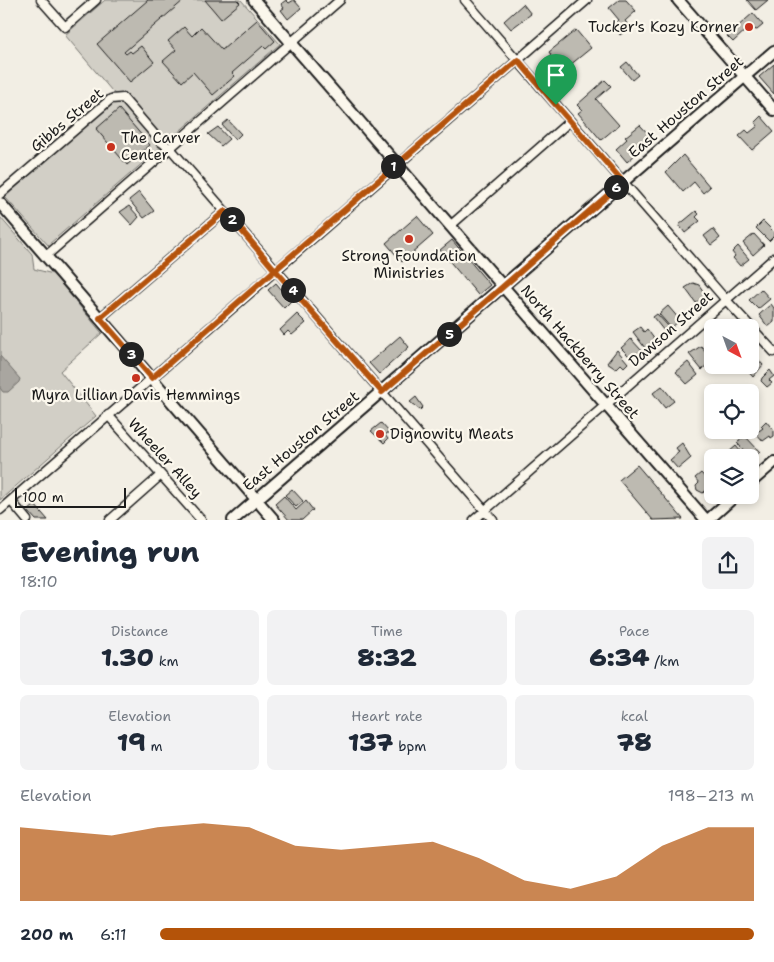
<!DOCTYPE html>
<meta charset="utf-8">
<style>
body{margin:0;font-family:"Shantell Sans",sans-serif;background:#f2f2f3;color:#1f2937;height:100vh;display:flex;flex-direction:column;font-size:19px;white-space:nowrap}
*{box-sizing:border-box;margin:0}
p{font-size:16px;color:#747a83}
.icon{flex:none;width:28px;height:28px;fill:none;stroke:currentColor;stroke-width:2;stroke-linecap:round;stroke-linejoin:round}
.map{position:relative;height:520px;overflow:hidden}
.drawer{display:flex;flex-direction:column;background:#fff;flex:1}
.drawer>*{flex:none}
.needle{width:32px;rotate:139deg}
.tools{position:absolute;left:704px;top:319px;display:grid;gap:10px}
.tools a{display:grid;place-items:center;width:55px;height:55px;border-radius:8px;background:#fff;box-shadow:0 2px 8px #0003;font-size:25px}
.scale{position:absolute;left:15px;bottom:12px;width:111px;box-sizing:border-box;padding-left:5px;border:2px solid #1c1c1c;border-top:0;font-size:14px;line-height:18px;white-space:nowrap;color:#1c1c1c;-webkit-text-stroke:4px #fbf7ec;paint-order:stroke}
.pin{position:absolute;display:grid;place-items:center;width:42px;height:42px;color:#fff;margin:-51px -21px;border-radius:50% 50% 50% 0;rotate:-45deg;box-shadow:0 0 5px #0007}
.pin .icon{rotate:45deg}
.km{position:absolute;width:25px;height:25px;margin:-12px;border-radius:50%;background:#222;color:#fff;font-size:14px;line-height:25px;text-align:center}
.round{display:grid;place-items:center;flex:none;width:52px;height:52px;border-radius:8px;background:#f2f2f3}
.overview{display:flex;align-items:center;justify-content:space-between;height:85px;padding:0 20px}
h1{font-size:28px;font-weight:800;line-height:38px}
.figures{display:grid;grid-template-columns:repeat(3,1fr);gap:8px;height:85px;padding:5px 20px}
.figures div{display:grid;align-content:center;border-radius:8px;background:#f2f2f3;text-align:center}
.figures b{font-size:25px;font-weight:800}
.figures small{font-size:14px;font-weight:400}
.figures p{font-size:14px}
.chart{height:140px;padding:10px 20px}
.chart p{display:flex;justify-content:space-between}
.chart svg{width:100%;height:90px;margin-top:5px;fill:#b45309;opacity:.7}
ul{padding:0 20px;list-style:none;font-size:16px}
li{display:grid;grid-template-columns:80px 60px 1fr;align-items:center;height:38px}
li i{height:12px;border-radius:6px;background:#b45309}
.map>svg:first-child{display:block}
.green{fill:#d2cfc6;stroke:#777671}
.water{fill:#a9a6a0;stroke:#716f6b}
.building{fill:#bdbab1;stroke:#1c1c1c}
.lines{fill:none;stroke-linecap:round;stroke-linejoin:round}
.street-casing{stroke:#1c1c1c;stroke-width:11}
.secondary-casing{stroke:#1c1c1c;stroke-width:14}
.street{stroke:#fbf7ec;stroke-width:8}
.secondary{stroke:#fbf7ec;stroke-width:10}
.route-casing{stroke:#fff;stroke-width:10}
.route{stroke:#b45309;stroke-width:6}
.poi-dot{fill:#c8321e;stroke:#fbf7ec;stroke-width:2}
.labels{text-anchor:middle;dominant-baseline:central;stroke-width:4.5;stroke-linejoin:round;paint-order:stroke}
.poi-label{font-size:15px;fill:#1c1c1c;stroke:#fbf7ec;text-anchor:start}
.street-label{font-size:15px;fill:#1c1c1c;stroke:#fbf7ec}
</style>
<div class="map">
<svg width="774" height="520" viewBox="0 0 774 520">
<rect width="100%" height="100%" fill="#f2eee4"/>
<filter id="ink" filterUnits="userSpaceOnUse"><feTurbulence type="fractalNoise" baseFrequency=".02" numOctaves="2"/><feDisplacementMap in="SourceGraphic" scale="10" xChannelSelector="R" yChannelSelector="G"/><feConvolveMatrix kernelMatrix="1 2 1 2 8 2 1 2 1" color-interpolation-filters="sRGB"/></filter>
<g filter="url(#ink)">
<path class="green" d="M105,0H241L280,44L48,245L5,197L117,97L65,35Z
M0,217L32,254L34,269L53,274L102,333L60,371L96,416L0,500Z"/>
<path class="water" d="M0,356L20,379L19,382L8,392H3L0,388Z"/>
<path class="building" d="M148,0H184L124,52L126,54L130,51L132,53L141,46L154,62L130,82L97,44Z
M205,0H237L240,3L221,19Z
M286,0L289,3L294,0L301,8L288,19L281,10L284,8L281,4Z
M619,0H626L636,11L625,21L630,27L620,35L613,25L619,20L609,8Z
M747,0H768L756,10Z
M523,4L531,14L511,29L504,21Z
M753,13L763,25L757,30L748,28L733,42L727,36Z
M257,20L275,41L266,49L263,46L232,73L235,76L213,95L193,72L182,82L163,61L176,50L168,41L184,27L192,36L201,27L222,50Z
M576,30L591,48L564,70L562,67L554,74L544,61L551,55L549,52Z
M627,62L638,75L632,80L621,67Z
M774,64V94L759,77Z
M605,80L611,86L596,99L619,125L601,140L578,113L582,110L577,105Z
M119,109L150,145L127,165L96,129Z
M761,116L774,131L752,150L739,136L746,130L749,133L758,126L755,122Z
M228,120L241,134L235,140L222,125Z
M640,125L653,139L627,162L616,149L627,139L625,137Z
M218,127L229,139L221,146L208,134Z
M683,155L710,187L703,193L694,182L683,192L666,172Z
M139,192L154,211L144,218L129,200Z
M129,206L139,217L132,225L120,212Z
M696,211L699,214L696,217L700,221L685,233L679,225Z
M417,216L433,235L402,262L386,243Z
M763,221L774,232V236L769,241L756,228Z
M713,229L720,238L711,245L704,236Z
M754,234L764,245L753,255L743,243Z
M452,240L490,285L478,295L440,250Z
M738,246L749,259L740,266L733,258L735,256L732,252Z
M276,283L291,301L284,308L268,290Z
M693,283L699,285L706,295L696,303L685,288Z
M761,289L770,299L758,309L749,300Z
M771,304L774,308V322L768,327L759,315Z
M668,306L680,320L671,328L659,314Z
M297,314L306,323L292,335L288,331L284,335L280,330Z
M657,314L669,327L664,331L653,317Z
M640,327L644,332L647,329L655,340L645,348L633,332Z
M400,336L409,347L379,374L369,363Z
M631,339L642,351L630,357L621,348Z
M701,346L712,359L702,370L689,354Z
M617,350L628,363L624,367L621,364L616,369L607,363Z
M756,357L763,365L753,377L744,367L750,365Z
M688,362L698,375L687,384L676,372Z
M770,370L774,376L769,380L772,383L767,387L761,381L762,378Z
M662,386L674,401L665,408L653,393Z
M416,397L423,407L420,410L410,402Z
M766,421L774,431V436L771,438L770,436L763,441L756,433L763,428L761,426Z
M381,423L389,432L385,435L388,439L384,443L371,431Z
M745,436L760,452L752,459L737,443Z
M682,443L691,458L678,469L670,460L679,452L676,448Z
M736,446L746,458H733L729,452Z
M637,465L683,519L653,520L619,480Z
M701,473L712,485L703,493L697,490L696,486L699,483L695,478Z
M292,489L303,501L296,507L285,495Z
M284,496L296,510L306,501L313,510L302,520H289L275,504Z
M35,505L48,520H36L28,511Z"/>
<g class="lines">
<defs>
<path id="street" d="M41,0L65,27L96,0
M465,0L726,300L774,352
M0,194L111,99L123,98L161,142L170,148L493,520
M450,226L570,121
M46,256L340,0
M100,318L225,211
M108,415L201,520
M11,501L27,520
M0,510L587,0
M110,520L161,475
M474,520L774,258"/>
<path id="secondary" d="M254,0L706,520
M678,0L774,110
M0,203L274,520
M750,483L774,462
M233,520L774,51
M708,520L736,495"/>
</defs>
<use href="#street" class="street-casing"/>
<use href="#secondary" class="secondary-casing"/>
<use href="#street" class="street"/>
<use href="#secondary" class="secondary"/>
</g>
</g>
<g class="lines" filter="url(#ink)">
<defs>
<path id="route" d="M556,105L518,60L275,270L225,211L100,318L152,378L275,270L382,392L623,182L556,105"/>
</defs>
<use href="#route" class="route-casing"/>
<use href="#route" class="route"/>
</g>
<g class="poi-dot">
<circle cx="749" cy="27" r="5"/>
<circle cx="111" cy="147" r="5"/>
<circle cx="409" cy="239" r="5"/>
<circle cx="136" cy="378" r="5"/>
<circle cx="380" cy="434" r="5"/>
</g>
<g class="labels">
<g class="poi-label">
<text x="739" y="27" text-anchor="end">Tucker's Kozy Korner</text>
<text x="121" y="138">The Carver<tspan x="121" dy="17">Center</tspan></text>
<text x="409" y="256" text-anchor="middle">Strong Foundation<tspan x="409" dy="17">Ministries</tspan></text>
<text x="136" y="395" text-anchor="middle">Myra Lillian Davis Hemmings</text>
<text x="390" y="434">Dignowity Meats</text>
</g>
<g class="street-label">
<text transform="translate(686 107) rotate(-41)">East Houston Street</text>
<text transform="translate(67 120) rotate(-40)">Gibbs Street</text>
<text transform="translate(671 329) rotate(-41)">Dawson Street</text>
<text transform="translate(580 352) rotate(49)">North Hackberry Street</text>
<text transform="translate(301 441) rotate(-40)">East Houston Street</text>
<text transform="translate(165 458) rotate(48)">Wheeler Alley</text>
</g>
</g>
</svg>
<div class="tools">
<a><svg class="needle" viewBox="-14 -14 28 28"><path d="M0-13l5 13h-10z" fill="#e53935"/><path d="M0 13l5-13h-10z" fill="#747a83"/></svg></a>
<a><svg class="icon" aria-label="locate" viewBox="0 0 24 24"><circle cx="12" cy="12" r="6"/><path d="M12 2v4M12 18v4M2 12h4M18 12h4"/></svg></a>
<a><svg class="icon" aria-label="layers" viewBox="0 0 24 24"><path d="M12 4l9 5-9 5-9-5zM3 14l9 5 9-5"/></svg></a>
</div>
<div class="scale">100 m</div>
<div class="pin" style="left:556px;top:105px;background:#1e9e55"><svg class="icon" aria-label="arrive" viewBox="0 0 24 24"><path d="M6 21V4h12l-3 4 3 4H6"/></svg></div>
<b class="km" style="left:393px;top:166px">1</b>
<b class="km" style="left:232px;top:219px">2</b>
<b class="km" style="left:131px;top:354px">3</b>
<b class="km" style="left:293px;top:290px">4</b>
<b class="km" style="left:449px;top:334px">5</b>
<b class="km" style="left:616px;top:187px">6</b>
</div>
<section class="drawer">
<div class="overview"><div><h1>Evening run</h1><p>18:10</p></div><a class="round"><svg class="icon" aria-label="share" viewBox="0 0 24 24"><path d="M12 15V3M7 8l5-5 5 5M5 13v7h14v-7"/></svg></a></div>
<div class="figures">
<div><p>Distance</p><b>1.30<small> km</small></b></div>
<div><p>Time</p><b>8:32</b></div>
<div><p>Pace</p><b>6:34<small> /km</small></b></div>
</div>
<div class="figures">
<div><p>Elevation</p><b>19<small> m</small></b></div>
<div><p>Heart rate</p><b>137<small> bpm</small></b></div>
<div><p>kcal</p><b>78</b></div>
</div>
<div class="chart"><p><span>Elevation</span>198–213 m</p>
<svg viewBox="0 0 160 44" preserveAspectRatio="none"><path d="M0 44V8L10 10L20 12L30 8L40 6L50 8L60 17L70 19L80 17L90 15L100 23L110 34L120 38L130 32L140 17L150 8L160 8V44z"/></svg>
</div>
<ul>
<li><b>200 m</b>6:11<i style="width:100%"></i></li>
</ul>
</section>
